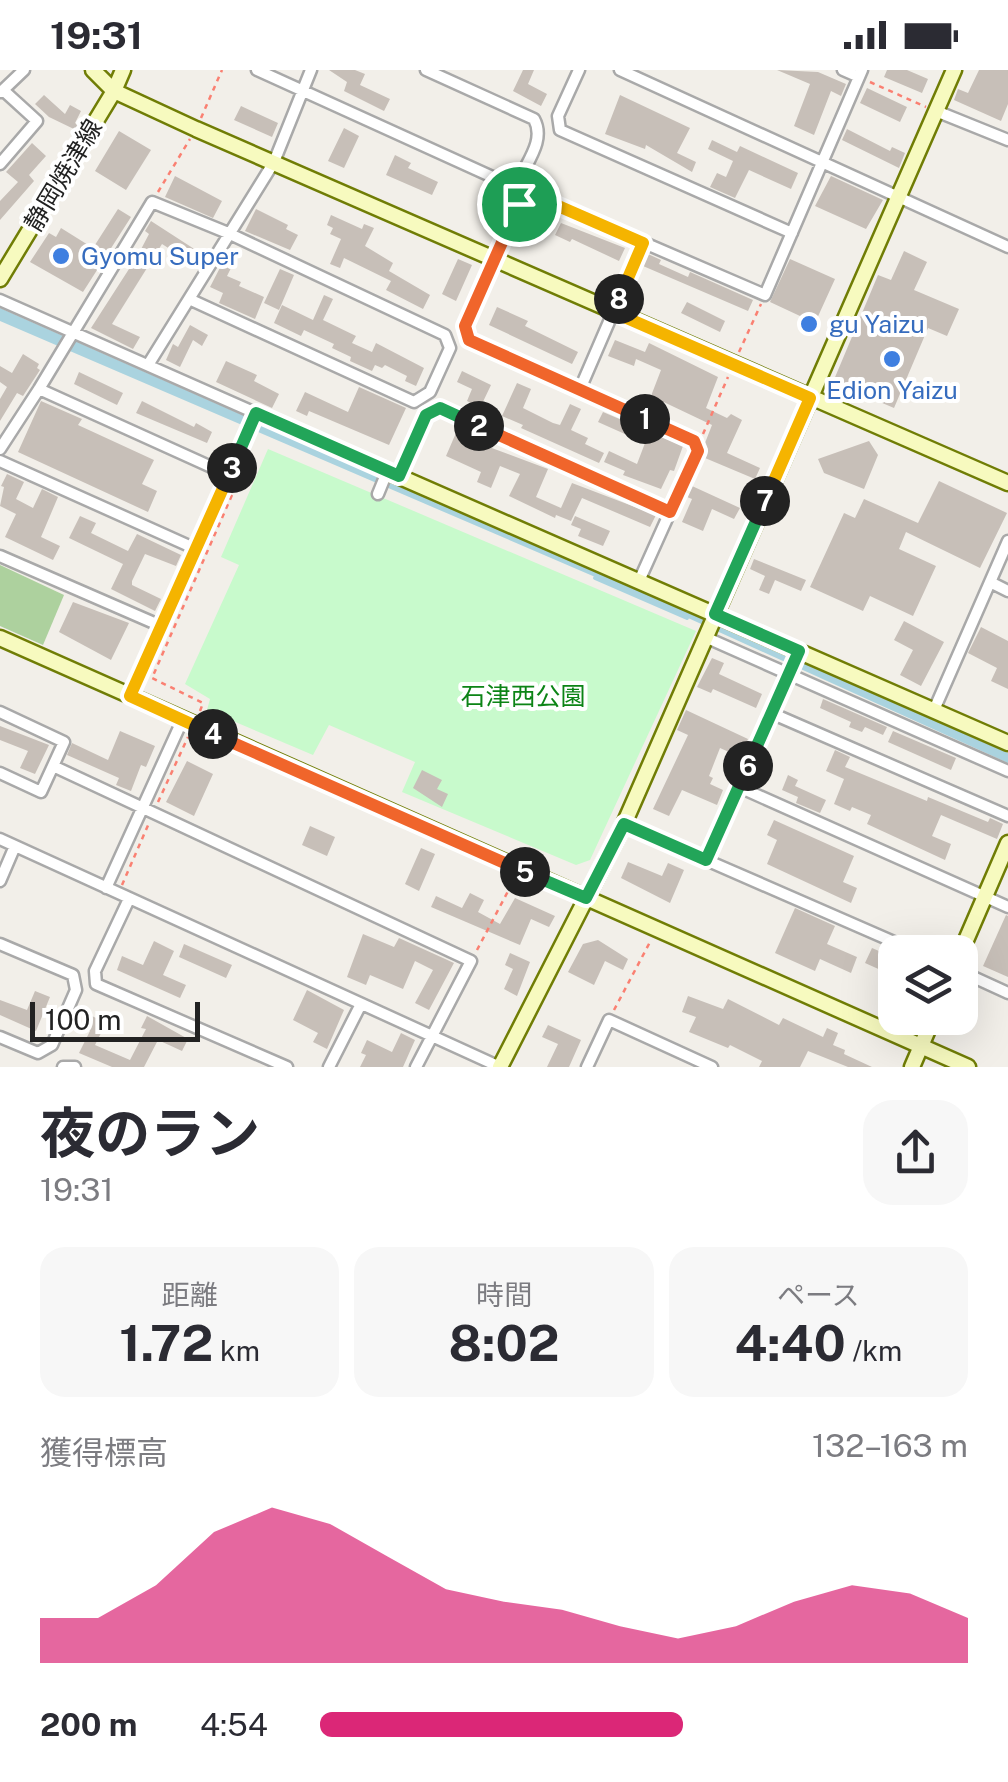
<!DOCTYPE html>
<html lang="ja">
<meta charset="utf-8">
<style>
body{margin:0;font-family:"Public Sans","Noto Sans JP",sans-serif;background:#f7f7f7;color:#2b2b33;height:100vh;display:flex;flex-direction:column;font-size:38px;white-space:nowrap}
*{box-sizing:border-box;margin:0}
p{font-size:32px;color:#7c7c81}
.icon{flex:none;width:55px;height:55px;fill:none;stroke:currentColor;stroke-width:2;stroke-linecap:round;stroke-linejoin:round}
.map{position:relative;height:997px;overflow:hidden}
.details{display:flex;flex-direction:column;background:#fff;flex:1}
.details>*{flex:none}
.fabs{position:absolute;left:878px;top:865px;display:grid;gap:20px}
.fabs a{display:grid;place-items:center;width:100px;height:100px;border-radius:20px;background:#fff;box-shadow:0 10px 40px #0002;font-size:50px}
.scale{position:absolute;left:30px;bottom:25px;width:170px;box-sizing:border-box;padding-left:10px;border:5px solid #222;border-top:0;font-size:28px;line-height:35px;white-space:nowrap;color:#222;-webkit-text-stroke:8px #fff;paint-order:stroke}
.pin{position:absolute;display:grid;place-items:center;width:85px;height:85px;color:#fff;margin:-42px;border:5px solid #fff;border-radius:50%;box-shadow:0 2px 10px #0007}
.km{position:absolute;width:50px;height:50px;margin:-25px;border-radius:50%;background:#222;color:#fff;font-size:28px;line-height:50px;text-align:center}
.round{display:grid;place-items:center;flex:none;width:105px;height:105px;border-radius:30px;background:#f7f7f7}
.summary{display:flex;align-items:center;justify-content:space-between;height:170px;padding:0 40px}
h1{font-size:55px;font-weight:700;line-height:75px}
.stats{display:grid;grid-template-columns:repeat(3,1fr);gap:15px;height:170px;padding:10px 40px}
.stats div{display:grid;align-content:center;border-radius:25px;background:#f7f7f7;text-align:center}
.stats b{font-size:50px;font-weight:700}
.stats small{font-size:28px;font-weight:400}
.stats p{font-size:28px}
.chart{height:280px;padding:20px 40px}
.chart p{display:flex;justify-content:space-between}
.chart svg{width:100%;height:180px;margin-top:10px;fill:#db2777;opacity:.7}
ul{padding:0 40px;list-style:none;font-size:32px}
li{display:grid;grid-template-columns:160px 120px 1fr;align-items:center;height:75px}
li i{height:25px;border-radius:12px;background:#db2777}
.status{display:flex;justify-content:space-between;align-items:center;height:70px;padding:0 50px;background:#fff;direction:ltr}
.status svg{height:28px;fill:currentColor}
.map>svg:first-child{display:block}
.forest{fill:#add19e}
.park{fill:#c8facc}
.water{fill:#aad3df}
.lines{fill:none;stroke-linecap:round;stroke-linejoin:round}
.stream{stroke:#aad3df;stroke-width:4}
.building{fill:#c7bfb8}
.street-casing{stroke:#a9a9a9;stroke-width:15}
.secondary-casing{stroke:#707d05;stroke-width:19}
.path{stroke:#fa8072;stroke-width:2.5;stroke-dasharray:5 5;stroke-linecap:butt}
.street{stroke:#fff;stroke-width:10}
.secondary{stroke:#f7fabf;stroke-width:14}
.split-1-casing{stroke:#fff;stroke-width:20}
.split-2-casing{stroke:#fff;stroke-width:20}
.split-3-casing{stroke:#fff;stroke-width:20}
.split-4-casing{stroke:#fff;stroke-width:20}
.split-5-casing{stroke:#fff;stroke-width:20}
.split-6-casing{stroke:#fff;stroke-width:20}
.split-7-casing{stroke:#fff;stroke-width:20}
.split-8-casing{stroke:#fff;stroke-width:20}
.split-9-casing{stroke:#fff;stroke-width:20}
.split-1{stroke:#f0652b;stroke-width:12}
.split-2{stroke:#f0652b;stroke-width:12}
.split-3{stroke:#22a559;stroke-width:12}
.split-4{stroke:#f5b400;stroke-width:12}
.split-5{stroke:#f0652b;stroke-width:12}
.split-6{stroke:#22a559;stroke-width:12}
.split-7{stroke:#22a559;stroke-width:12}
.split-8{stroke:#f5b400;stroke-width:12}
.split-9{stroke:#f5b400;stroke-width:12}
.shop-dot{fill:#3f7fe0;stroke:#fff;stroke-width:4}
.labels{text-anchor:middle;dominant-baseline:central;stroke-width:8;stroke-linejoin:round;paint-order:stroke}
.street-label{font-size:25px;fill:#222;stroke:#fff}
.shop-label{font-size:25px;fill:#366cbe;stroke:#fff;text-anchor:start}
.park-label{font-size:25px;fill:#0c8416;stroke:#fff}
</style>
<div class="status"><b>19:31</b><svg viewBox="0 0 49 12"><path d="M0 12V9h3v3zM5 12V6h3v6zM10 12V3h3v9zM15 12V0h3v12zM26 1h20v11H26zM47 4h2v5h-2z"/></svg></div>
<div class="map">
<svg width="1008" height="997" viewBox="0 0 1008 997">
<rect width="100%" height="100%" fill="#f2efe9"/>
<path class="forest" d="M0,495L64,525L43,575L0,556Z"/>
<path class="park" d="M268,379L696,561L590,790L576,795L402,722L415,692L329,655L313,685L207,640L210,629L185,614L239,495L221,487Z"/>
<path class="water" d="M0,238L1008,683V693L644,528L0,251Z"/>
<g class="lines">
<path class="stream" d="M595,508L687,548"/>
</g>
<path class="building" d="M329,0H355L365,4L360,15L390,29L384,41L344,21L347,12Z
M523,0H534L528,14L547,24L541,36L513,21Z
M777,0L818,2L846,14L841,26L831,21L814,65L794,56L810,14Z
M887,0H907L928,9L922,23L884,7Z
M979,0H1008V34L1001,51L954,30L958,19L968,23Z
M867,18L907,37L900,52L860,33Z
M44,25L65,44L70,35L81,41L75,53L80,57L78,61L49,47L35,34Z
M620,25L690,58L677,83L696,92L692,102L646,75L645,79L605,64Z
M241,36L278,53L272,67L234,50Z
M344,58L359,66L344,98L328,91Z
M847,59L890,81L892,77L905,83L899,98L842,70Z
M119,61L151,80L126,120L95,101Z
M712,70L737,82L740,76L798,103L791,119L749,100L735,128L710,117L717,103L726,107L733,91L708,79Z
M32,73L46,86L29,105L34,111L0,150V131L18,112L6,102Z
M395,85L411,93L408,98L438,112L432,125L386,105Z
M175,106L222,131L213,148L165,127Z
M831,106L883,130L866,159L815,136Z
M118,139L131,147L83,222L30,192L49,163L56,167L61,158L93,178Z
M256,139L288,155L286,159L298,165L290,180L245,161Z
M331,145L362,159L364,154L374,158L365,176L393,193L389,201L430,225L423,239L386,220L391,211L344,188L340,198L330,194L341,169L330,164L333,158L327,155Z
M151,151L202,184L195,195L162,174L112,254L140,267L133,279L91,258L138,185L149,164L145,161Z
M561,153L625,178L619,191L572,169L570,172L555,165Z
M904,181L927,192L914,220L959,239L947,266L928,258L894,338L833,312L878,205L891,210Z
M648,184L661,190L659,194L688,207L690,202L753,230L748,241L643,196Z
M225,188L234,192L227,206L241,212L239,216L264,227L255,249L219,233L223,223L210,217Z
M458,189L472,195L456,231L442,224Z
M790,189L835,209L815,253L770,232Z
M280,199L294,205L279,240L264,233Z
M324,225L333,229L323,250L356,266L352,273L372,282L376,273L424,298L416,316L405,311L407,306L385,295L382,298L375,295L372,301L350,291L351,287L332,278L334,274L304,260L301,266L274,253L282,235L313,250Z
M687,232L725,251L720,262L681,243Z
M497,237L528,251L525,256L578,282L572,294L489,255Z
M190,255L208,265L202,276L193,270L180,297L166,290L173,274L178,277Z
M615,270L645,282L649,273L718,307L706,338L727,348L731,344L742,350L727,383L760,398L755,409L705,388L708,380L705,373L712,355L651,326L661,300L636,289L634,296L608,286Z
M23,284L39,294L37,298L40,300L23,326L17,323L0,351V329L7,317L0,312V296L12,303Z
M226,291L257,305L254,311L279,324L272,338L216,312Z
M462,301L491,315L480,338L467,331L472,319L457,312Z
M79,302L123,323L117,335L74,314Z
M517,313L531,319L523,338L553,353L560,355L570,334L581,339L571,360L588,368L585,374L604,383L599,393L521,358L523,355L502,346Z
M359,317L406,338L389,375L309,341L307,346L296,341L305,322L348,342Z
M41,331L82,349L78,355L154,390L142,414L157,421L148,442L18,382Z
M142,331L194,357L196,353L212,362L207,373L136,343Z
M603,342L683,376L674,401L670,400L661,419L623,405L625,401L604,392L609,381L637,394L645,373L598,352Z
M459,356L491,371L489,377L548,399L536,427L561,438L572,413L656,445L650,457L582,428L571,451L556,445L555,448L509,426L520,404L500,396L491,418L477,412L481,402L446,386Z
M869,371L878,385L864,419L824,403L818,389Z
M7,404L24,412L16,429L33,438L42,419L58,427L41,467L60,476L53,490L5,467L16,444L0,436L4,417L1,416Z
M939,411L1007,443L980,498L906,462L899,479L936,496L913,546L870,526L863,541L810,517L844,443L855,448L864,429L918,453Z
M692,416L740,438L734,449L712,439L703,461L682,452L692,429L687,427Z
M80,446L96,453L91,463L128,481L137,464L181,485L176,496L145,484L132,511V515L161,529L155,541L111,519L123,494L69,468Z
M575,446L610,461L603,476L578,466L581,459L571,455Z
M754,489L806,510L801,521L775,510L769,524L759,520L765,506L750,499Z
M73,532L129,553L111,590L59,562Z
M904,551L944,572L921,616L900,605L913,580L894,570Z
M981,557L1008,571V619L991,611L997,598L968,583Z
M712,588L724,593L719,604L762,624L756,638L713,619L711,623L697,617Z
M823,629L887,657L883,665L865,657L862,662L849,657L851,652L820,638Z
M686,640L748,669L740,687L720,678L709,706L713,708L710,714L723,720L717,735L682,720L669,746L653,739L688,665L677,660Z
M0,656L49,675L35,704L20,698L28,681L0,670Z
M120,661L155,676L146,697L141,695L131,721L116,715L119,708L67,685L72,673L108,690Z
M893,661L956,688L951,700L888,672Z
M835,680L850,687L845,697L927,731L928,727L988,752L990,748L1003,754L997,769L941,745L932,766L951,774L945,790L867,754L871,745L852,737L850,741L834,734L844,709L826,701Z
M187,691L213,704L194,746L166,732Z
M422,700L442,710L437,719L448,724L442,737L413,718Z
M788,705L798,710L795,716L826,730L820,743L796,733L798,727L782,720Z
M774,750L854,786L843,812L857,818L851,833L767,794L777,770L767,765Z
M310,756L335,767L327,786L302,775Z
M421,778L435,784L419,821L405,814Z
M628,792L662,806L668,793L684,800L670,833L621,808Z
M470,823L484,830L478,842L500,854L515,828L555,846L549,857L531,849L520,875L431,837L436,826L462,838Z
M795,838L835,856L827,874L857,887L851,903L820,889L815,901L775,883Z
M1006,845L1008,846V907L983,896Z
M363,864L394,877L399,868L454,893L429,940L415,933L433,900L415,891L403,919L370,905L366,915L347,907Z
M598,870L628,889L623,900L605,891L594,915L568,902L583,874Z
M154,871L174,881L163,905L186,915L180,928L117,900L122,886L143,895Z
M184,874L232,895L226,908L179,887Z
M872,878L895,888V931L885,926L894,906L865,893Z
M510,883L530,892L517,926L504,919L513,899L505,895Z
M307,920L344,940L327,979L313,972L318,963L293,950Z
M35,921L50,927L36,961L0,945V930L27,940Z
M688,926L723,939L728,929L779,955L783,948L823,967L827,958L838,963L833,975L845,980L844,984L872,997H848L808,981L800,997H759L762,991L730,975L728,978L689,962L696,947L682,942Z
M92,946L106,953L95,975L130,990L146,959L141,958L147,946L188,969L182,981L158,970L144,997H112L79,983L90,961L86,959Z
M548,955L581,970L569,997H547L558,974L542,967Z
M401,963L415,970L403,997H360L366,985L361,983L367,970L392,982Z"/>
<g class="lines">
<defs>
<path id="street" d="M257,0L508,114L520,108C529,89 545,69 534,49L426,0
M579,0L558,46L560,60L792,163
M620,0L1008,177
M843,0L859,7
M1,22L24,0
M936,41L1008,70
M0,94L37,51L3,20
M0,230L391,403
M148,295L274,92L311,0
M39,319L229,405
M580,319L643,173
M0,379L39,319L152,132L228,163L445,265L450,278L430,322L414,332L189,229
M0,391L196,479
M399,406L426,345L440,338L670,442L699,381L694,371L469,270L465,256L519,133L533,125L765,225L862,0
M378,424L387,402
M0,486L161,556
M639,511L670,442
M990,512L1008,521
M705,567L1008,701
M799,581L706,790L917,882
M130,626L256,343
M934,640L1008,471
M0,642L64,672L41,722L0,703
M771,643L1008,746
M53,696L471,891L416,997
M739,717L1008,837
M0,769L500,997
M0,811L15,776
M106,818L182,651
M129,829L95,901L96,914L287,997
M0,874L73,905L76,920L52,975L38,983L0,967
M960,901L1008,923
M63,997H75
M329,997L361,934
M587,997L609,950L712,997"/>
<path id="secondary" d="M93,0L114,21L196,59L1008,413
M0,209L114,21L123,0
M391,403L1008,673
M0,568L968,997
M960,884L1008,773
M500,997L624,754L954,0
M912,997L933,948"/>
</defs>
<use href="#street" class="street-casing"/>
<use href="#secondary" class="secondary-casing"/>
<path class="path" d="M870,12L926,37
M201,48L222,0
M158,122L190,69
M739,282L761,234
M703,364L728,307
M200,641L203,633L152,608L232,425
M158,732L188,667
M635,759L696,786
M122,815L149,753
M477,880L515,808
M614,940L650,872"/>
<use href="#street" class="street"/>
<use href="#secondary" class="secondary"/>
</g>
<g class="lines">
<defs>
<path id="split-1" d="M519,134L465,256L469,270L645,349"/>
<path id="split-2" d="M479,356L670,442L698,381L694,371L645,349"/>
<path id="split-3" d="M232,398L256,343L399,406L426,345L440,338L479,356"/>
<path id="split-4" d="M213,664L130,626L232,398"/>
<path id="split-5" d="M213,664L525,802"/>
<path id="split-6" d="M525,802L586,828L624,754L706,790L748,696"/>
<path id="split-7" d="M748,696L799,581L715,544L765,431"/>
<path id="split-8" d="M619,229L613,242L810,328L765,431"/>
<path id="split-9" d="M519,134L533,125L643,173L619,229"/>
</defs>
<use href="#split-1" class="split-1-casing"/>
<use href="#split-2" class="split-2-casing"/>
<use href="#split-3" class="split-3-casing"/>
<use href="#split-4" class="split-4-casing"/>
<use href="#split-5" class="split-5-casing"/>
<use href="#split-6" class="split-6-casing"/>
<use href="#split-7" class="split-7-casing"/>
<use href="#split-8" class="split-8-casing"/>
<use href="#split-9" class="split-9-casing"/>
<use href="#split-1" class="split-1"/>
<use href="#split-2" class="split-2"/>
<use href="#split-3" class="split-3"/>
<use href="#split-4" class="split-4"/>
<use href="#split-5" class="split-5"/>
<use href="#split-6" class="split-6"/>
<use href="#split-7" class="split-7"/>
<use href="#split-8" class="split-8"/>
<use href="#split-9" class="split-9"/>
</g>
<g class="shop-dot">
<circle cx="61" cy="186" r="10"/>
<circle cx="809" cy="254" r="10"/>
<circle cx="892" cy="289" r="10"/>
</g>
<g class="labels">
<g class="street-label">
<text transform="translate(63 105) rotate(-59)">静岡焼津線</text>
</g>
<g class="shop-label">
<text x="81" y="186">Gyomu Super</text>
<text x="829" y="254">gu Yaizu</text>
<text x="892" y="320" text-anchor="middle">Edion Yaizu</text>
</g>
<g class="park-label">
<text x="523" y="626">石津西公園</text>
</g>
</g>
</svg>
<div class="fabs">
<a><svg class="icon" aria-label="layers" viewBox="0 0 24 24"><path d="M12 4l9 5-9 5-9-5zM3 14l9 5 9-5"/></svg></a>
</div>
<div class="scale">100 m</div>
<div class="pin" style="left:519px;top:134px;background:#1e9e55"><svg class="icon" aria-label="arrive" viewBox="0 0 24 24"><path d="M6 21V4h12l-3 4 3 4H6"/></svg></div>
<b class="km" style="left:645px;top:349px">1</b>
<b class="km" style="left:479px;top:356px">2</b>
<b class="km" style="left:232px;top:398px">3</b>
<b class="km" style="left:213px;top:664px">4</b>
<b class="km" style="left:525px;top:802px">5</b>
<b class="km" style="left:748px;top:696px">6</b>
<b class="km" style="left:765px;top:431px">7</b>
<b class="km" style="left:619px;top:229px">8</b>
</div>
<section class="details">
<div class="summary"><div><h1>夜のラン</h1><p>19:31</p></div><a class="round"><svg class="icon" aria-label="share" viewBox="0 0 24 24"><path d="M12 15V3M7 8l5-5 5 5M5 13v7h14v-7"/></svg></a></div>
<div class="stats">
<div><p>距離</p><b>1.72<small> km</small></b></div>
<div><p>時間</p><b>8:02</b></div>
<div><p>ペース</p><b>4:40<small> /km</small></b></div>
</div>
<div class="chart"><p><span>獲得標高</span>132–163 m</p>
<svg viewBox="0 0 160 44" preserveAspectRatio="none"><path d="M0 44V33L10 33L20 25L30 12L40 6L50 10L60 18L70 26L80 29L90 31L100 35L110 38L120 35L130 29L140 25L150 27L160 33V44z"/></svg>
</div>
<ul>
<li><b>200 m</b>4:54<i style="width:56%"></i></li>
</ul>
</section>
